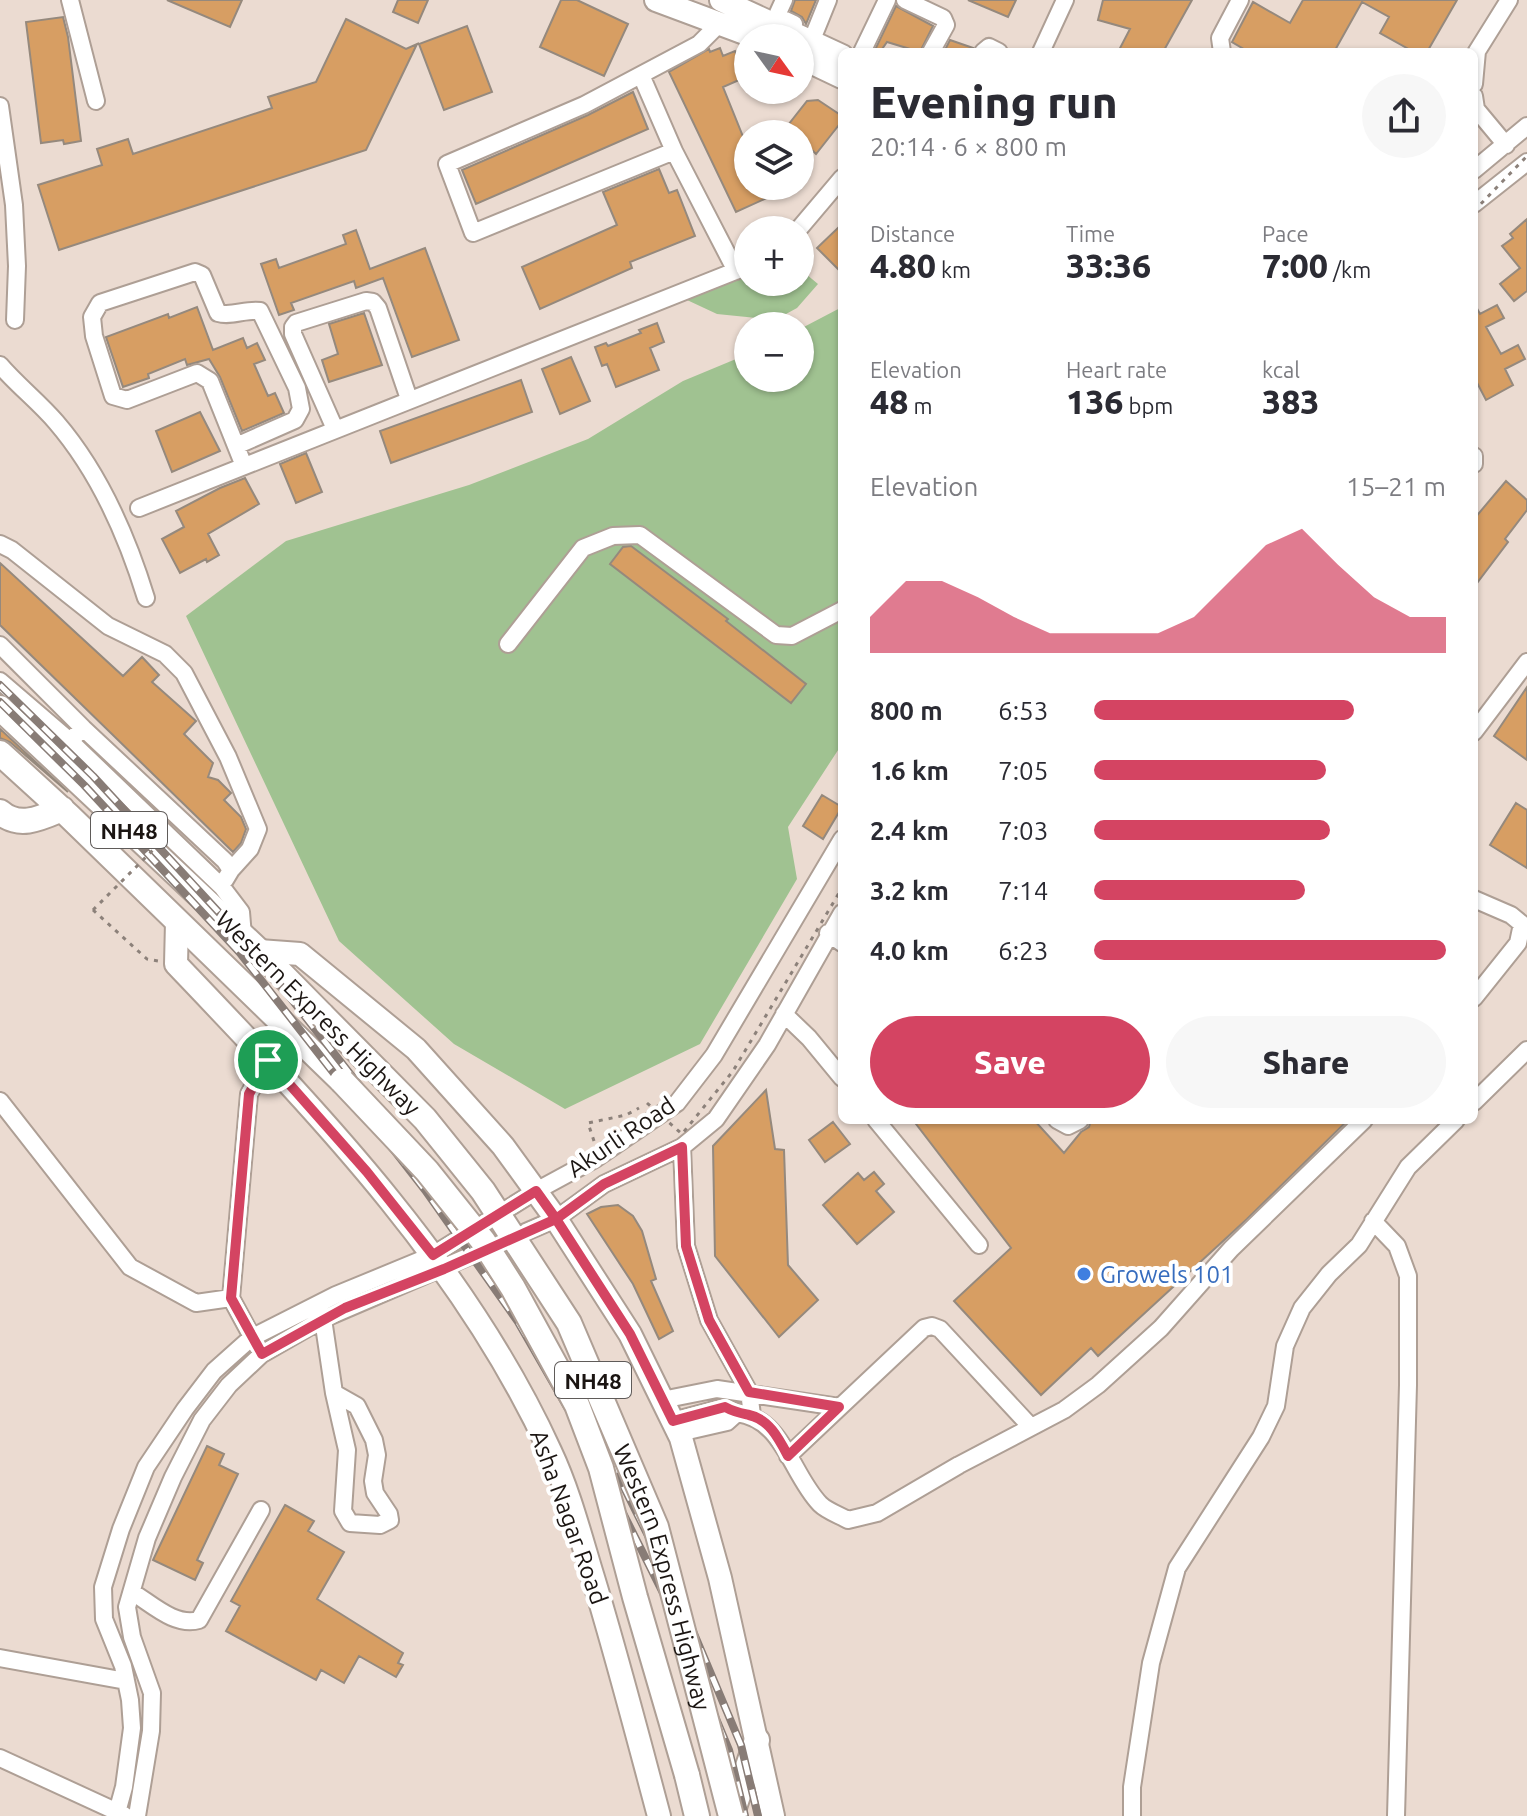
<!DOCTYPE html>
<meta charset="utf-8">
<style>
body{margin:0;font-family:Ubuntu,sans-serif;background:#f7f7f7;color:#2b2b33;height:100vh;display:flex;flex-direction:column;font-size:30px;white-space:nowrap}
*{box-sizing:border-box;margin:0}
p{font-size:26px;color:#7c7c81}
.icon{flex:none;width:44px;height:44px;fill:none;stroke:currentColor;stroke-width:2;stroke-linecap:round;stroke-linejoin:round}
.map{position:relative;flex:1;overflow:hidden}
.drawer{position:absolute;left:838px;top:48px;width:640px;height:1076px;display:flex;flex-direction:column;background:#fff;border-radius:12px;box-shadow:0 2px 6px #0004}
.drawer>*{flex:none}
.needle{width:52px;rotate:123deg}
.controls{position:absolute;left:734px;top:24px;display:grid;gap:16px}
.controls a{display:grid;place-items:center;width:80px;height:80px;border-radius:50%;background:#fff;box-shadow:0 2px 6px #0004;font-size:40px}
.pin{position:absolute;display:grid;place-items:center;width:68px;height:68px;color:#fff;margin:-34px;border:4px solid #fff;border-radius:50%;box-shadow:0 2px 8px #0007}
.round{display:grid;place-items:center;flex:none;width:84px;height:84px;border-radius:42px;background:#f7f7f7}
.overview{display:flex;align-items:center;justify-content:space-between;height:136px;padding:0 32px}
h1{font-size:44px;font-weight:800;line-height:60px}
.figures{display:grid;grid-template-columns:repeat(3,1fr);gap:12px;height:136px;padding:8px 32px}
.figures div{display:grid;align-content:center}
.figures b{font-size:34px;font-weight:800}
.figures small{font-size:22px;font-weight:400}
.figures p{font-size:22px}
.chart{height:224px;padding:16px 32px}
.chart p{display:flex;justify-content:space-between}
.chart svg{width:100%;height:144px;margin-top:8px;fill:#d44462;opacity:.7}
.button{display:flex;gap:16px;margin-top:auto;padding:16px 32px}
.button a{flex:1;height:92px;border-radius:48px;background:#d44462;color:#fff;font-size:32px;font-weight:800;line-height:92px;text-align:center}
.button a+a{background:#f7f7f7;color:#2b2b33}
ul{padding:0 32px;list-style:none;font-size:26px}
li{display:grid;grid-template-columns:128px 96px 1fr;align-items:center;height:60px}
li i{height:20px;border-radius:10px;background:#d44462}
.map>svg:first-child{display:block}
.green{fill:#a0c291}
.building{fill:#d79e63;stroke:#95897d;stroke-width:2}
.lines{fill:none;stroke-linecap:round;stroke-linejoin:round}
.minor-casing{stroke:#ae9f95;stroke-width:20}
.major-casing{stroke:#ae9f95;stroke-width:26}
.highway-casing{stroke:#ae9f95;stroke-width:28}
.path{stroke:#8c817a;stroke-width:3;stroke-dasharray:4 6;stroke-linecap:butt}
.minor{stroke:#fff;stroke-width:16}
.major{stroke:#fff;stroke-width:22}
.highway{stroke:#fff;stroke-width:24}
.rail-casing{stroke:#887c76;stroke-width:8}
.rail{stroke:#fff;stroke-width:5;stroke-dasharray:15;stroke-linecap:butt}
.highway-bridge-casing{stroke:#ae9f95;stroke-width:28;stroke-linecap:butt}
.path-bridge{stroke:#8c817a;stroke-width:3;stroke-dasharray:4 6;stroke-linecap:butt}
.highway-bridge{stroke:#fff;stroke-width:24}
.route-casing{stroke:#fff;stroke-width:16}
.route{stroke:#d44462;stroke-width:10}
.shop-dot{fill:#3f7fe0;stroke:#fff;stroke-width:3}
.labels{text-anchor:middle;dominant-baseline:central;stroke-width:8;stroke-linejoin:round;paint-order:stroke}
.shield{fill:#fff;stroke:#5f5b59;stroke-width:2}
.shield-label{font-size:22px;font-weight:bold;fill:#1b1512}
.street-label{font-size:24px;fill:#1b1512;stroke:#fff}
.shop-label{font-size:24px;fill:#366cbe;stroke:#fff;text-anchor:start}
</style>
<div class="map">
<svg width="1527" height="1816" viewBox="0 0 1527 1816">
<rect width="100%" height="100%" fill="#ebdbd1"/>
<path class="green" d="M800,269L818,284L797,308L775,320L717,314L687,300L748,275V282H800Z
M842,307V744L788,827L797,879L700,1044L565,1109L454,1044L339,941L186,616L286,541L469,485L588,439L683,381L748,354V378H800V329Z"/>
<path class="building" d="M167,0H242L230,27Z
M398,0H428L418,23L393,12Z
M561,0H577L628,24L604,76L540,47Z
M795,0H816L806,24L802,17L791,11Z
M968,0H1016L1008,17Z
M1103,0H1192L1163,52H1118L1130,29L1098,20Z
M1303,0H1457L1427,52H1414L1380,33L1389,17L1362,2L1334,52H1249L1232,42L1253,2L1290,23Z
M896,6L933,26L920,52L887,42L880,52H874Z
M63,17L68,37L81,141L64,144L63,140L41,143L26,22Z
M346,19L406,49L417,44L366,150L59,250L38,185L102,165L97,149L128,139L133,154L272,108L268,97L316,82Z
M467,26L492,92L444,110L419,44Z
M950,40L973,48L972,52H944Z
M720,48L723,56L735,51L741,65L748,62V76L723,87L748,149V186H793L736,212L669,72L709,49L710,52Z
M633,92L648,129L476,204L462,170L588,115Z
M818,100L842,116V121L816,154L813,151L800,168V134H781L807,101Z
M659,169L669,193L677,190L695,236L630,262L632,268L540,309L522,267L617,225L603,192Z
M1527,219V291L1514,301L1500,284L1520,268L1502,246L1513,238L1510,234Z
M842,224V273L817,248Z
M356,230L370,269L425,248L459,340L412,357L383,278L356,288L354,281L291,303L294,310L279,315L261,264L276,259L279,268L346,244L343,235Z
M1474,303L1480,314L1497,305L1504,318L1486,327L1501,354L1518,345L1525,359L1505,369L1513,385L1486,400L1474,377Z
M197,307L213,350L243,338L247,348L257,343L265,360L254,364L268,396L275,393L284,413L242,431L220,377L209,359L187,365L185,359L148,374L149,378L123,387L106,337L168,314L169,318Z
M364,313L382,365L329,382L322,360L338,354L329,324Z
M657,323L664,342L650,348L659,370L616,387L607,364L602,366L595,347L606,343L608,346L641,333L639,330Z
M571,357L590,401L560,414L542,369Z
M521,380L532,412L391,463L380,431Z
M200,412L220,451L172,472L156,431Z
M306,453L322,492L296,503L280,464Z
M245,478L259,504L208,534L219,555L207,562L206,559L180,573L162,539L184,527L176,511L220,488Z
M1506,481L1527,500V510L1505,539L1508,542L1474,587V519Z
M631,546L728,619L726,621L806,684L791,703L610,564L623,547Z
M0,563L123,676L142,657L159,675L152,682L196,721L184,734L213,763L208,777L218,780L231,793L224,800L241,817L246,829L241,843L233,852L0,625Z
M1527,687V760L1494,736Z
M0,729L68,792L10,742L0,738Z
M822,795L842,807L823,839L803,826Z
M1516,803L1527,810V868L1490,845Z
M766,1090L775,1149L784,1150L788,1265L818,1300L779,1337L715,1256L713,1146Z
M913,1120H1034L1064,1153L1081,1132L1089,1127L1091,1120H1348L1247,1219L1098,1356L1091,1348L1041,1395L954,1301L1011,1248Z
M833,1122L850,1144L825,1162L809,1140Z
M874,1172L884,1184L876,1191L894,1212L857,1244L823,1205L858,1173L864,1180Z
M618,1205L633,1216L642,1231L656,1279L651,1281L673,1331L659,1339L633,1284L587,1214L601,1207Z
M207,1446L224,1454L219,1465L238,1474L197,1560L203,1563L195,1580L153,1560Z
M285,1505L314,1521L308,1531L344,1552L317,1599L403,1653L398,1663L403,1665L396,1677L359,1656L344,1683L321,1670L316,1680L226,1631L240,1606L231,1601Z"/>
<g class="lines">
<defs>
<path id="minor" d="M70,0L96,101
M784,0L778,13L779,17L794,24
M905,0L943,18L946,25L931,52
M811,42L828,0
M862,52L887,0
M983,52L989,47L999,52
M1041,52L1065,0
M1222,52L1220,38L1240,0
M1474,56L1509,0
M641,75L674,151L736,271
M1474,84L1477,51
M1474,96L1476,109L1506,145
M0,106L14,205L17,266L15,320
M674,151L473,233L447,164L584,105L699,44L721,22
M1474,170L1527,126
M1474,204L1527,162
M798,230L842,178
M0,365C17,385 39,402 56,422C99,472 127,536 146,598
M335,429L293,334V327L296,323L366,301L373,302L378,308L409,399
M236,446L295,420L301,409L297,388L260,311C245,309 232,317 218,313L202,275L195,272L100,303L92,317L94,336L113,396L127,400L197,373L210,381L244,466
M1474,456V464
M139,508L748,266
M0,544L12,550L108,626L165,654L184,673L228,757L258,829L250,849L231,870
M508,644L583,548L613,536L640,535L776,635L792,636L842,610
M0,645L83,728
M0,681L70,741L222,887L241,912L243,936
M1474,732L1527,662
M70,741L83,728L225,861L231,870L225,880
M1474,899L1511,915L1522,924L1518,943L1474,998
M828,933L842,943
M784,1014L809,1038L842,1078
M0,1101L130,1267L196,1303L231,1298
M1474,1102L1527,1050
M876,1120L979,1245
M1057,1120L1068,1126L1080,1120
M682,1147L686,1246L709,1320L749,1392L752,1415
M1373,1221L1397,1246L1408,1276V1385L1396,1816
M323,1319L334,1393L347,1450L343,1511L350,1523L380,1525L390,1520L389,1514L375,1493L373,1481L377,1455L374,1440L357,1406L334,1393
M257,1346L231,1298L249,1094L286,1027
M662,1400L717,1389L839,1407
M673,1421L725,1407L737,1413
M679,1433L727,1422L737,1413C784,1419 791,1474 820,1504C827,1511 839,1515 848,1520L877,1513L959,1465L1064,1410L1098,1385L1161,1328L1231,1249L1364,1120
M788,1456L924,1328L932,1326L940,1329L1031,1427
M132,1592C152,1604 175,1627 199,1620L261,1510
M0,1658L126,1681
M0,1758L124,1815
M116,1816L124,1787L132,1728L130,1700L123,1666L104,1619L103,1587L121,1529L146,1467L185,1409L214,1371L251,1338L336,1295L433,1255L536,1191L595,1159L677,1103L714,1055L842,839
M137,1816L151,1731L152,1693L132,1637L127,1607L147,1538L173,1477L202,1420L229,1385L262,1354L323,1319L556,1219L604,1184L682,1147L716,1119L767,1045L842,913
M1132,1816V1787L1151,1663L1177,1568L1261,1437L1276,1406L1285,1346L1302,1308L1329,1274L1359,1245L1408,1167L1456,1120"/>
<path id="major" d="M656,0L758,38
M721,0L842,56
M800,57L842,77
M177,922L176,964C317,1112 464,1263 550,1451C568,1489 579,1531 591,1571C616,1652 637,1734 659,1816
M259,951L300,954L416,1049L503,1146L556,1219L630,1334L681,1438L720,1578L773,1816"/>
<path id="highway" d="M0,708L259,951L322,1015
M0,753L69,816L342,1081
M0,812C19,829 41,818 62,809
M687,1775L697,1816
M731,1816L757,1740"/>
</defs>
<use href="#minor" class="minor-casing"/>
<use href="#major" class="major-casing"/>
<use href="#highway" class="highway-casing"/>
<path class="path" d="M93,910L147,959L158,961
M594,1141L588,1123L626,1115L639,1108"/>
<use href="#minor" class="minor"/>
<use href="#major" class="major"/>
<use href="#highway" class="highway"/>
<defs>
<path id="rail" d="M0,685L93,776L249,945L435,1182L528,1315L601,1441L679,1598L741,1745L758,1816
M0,702L84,785L240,953L425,1190L518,1322L590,1447L668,1603L729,1750L745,1816"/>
</defs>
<use href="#rail" class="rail-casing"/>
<use href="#rail" class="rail"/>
<defs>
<g id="highway-bridge">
<path id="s1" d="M322,1015L425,1119L483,1191L569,1323L656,1527L731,1816"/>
<path d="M342,1081L427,1171L483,1241L513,1288L577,1405L601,1468L635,1597L687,1775"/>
</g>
</defs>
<use href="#highway-bridge" class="highway-bridge-casing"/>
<path class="path-bridge" d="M1474,211L1527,156
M93,910L163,840
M647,1103L682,1134L733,1071L842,888"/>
<use href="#highway-bridge" class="highway-bridge"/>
</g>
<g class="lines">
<defs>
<path id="route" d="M268,1060L249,1094L231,1298L262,1354L345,1308L444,1269L556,1219L630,1334L673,1421L725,1407C734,1412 740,1413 749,1415C769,1419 779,1439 788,1456L839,1407L749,1392L709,1320L686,1246L682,1147L604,1184L556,1219L536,1191L433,1255L367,1172L268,1060"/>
</defs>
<use href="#route" class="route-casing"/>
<use href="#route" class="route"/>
</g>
<circle class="shop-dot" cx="1084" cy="1274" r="8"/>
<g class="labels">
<g class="shield">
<rect x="91" y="812" width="76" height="36" rx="6"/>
<rect x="555" y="1362" width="76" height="36" rx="6"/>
</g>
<g class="shield-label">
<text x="129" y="830">NH48</text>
<text x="593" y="1380">NH48</text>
</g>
<g class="street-label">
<text transform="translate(318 1013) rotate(45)">Western Express Highway</text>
<text transform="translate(621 1137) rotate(-34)">Akurli Road</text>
<text transform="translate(569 1517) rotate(70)">Asha Nagar Road</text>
<text stroke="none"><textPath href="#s1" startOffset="668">Western Express Highway</textPath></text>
</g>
<g class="shop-label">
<text x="1100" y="1274">Growels 101</text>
</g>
</g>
</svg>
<div class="controls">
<a><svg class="needle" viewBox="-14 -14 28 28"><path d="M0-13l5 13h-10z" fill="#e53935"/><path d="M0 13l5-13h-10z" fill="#7c7c81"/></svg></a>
<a><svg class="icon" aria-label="layers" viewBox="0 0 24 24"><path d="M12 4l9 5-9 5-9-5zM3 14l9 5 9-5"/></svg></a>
<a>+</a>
<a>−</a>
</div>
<div class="pin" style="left:268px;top:1060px;background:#1e9e55"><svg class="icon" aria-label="arrive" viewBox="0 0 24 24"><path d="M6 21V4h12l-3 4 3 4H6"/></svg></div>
<section class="drawer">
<div class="overview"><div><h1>Evening run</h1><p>20:14 · 6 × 800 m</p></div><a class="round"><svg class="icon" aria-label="share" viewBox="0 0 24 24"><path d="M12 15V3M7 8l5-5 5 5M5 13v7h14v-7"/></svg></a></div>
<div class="figures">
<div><p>Distance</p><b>4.80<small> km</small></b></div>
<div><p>Time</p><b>33:36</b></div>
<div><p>Pace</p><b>7:00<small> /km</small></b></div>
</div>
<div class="figures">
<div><p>Elevation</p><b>48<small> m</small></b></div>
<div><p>Heart rate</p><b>136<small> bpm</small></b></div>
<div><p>kcal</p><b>383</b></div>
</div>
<div class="chart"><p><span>Elevation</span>15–21 m</p>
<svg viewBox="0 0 160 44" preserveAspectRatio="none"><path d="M0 44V33L10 22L20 22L30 27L40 33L50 38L60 38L70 38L80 38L90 33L100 22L110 11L120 6L130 17L140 27L150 33L160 33V44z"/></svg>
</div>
<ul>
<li><b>800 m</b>6:53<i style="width:74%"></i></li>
<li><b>1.6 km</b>7:05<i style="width:66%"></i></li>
<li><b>2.4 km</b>7:03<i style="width:67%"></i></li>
<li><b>3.2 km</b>7:14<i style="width:60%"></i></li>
<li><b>4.0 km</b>6:23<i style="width:100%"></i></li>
</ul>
<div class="button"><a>Save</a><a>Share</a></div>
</section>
</div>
